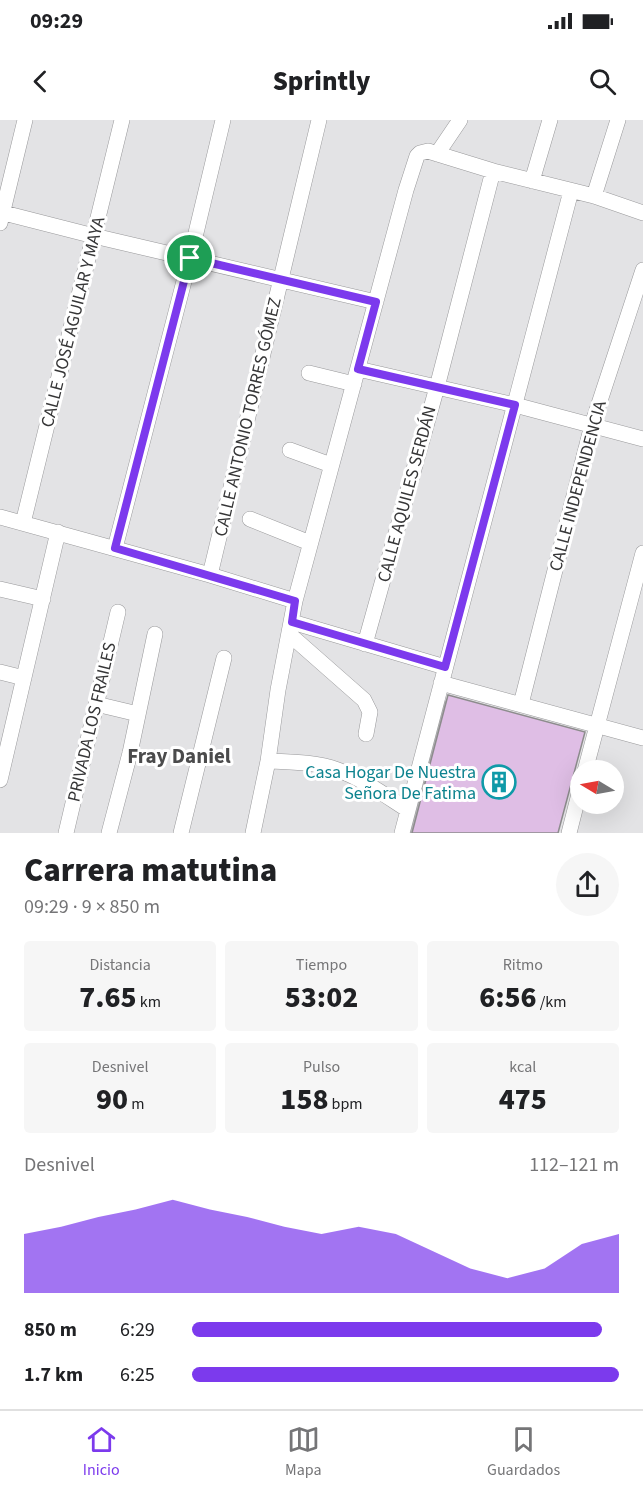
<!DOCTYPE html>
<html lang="es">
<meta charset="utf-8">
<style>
body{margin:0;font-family:"Source Sans 3",sans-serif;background:#f6f6f6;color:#202124;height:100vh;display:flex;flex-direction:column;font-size:22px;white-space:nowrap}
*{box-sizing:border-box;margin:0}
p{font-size:20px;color:#757577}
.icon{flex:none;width:33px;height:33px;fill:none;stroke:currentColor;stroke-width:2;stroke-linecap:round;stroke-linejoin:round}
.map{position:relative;height:713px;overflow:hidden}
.details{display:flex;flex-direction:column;background:#fff;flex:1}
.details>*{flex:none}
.needle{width:39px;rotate:280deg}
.controls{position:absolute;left:570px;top:640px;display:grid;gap:12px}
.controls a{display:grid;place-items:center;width:54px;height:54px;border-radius:50%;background:#fff;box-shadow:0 6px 24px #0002;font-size:30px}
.pin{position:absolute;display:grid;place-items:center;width:51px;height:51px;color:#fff;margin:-26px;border:3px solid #fff;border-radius:50%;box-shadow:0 2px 6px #0007}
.round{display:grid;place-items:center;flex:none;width:63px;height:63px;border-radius:32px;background:#f6f6f6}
.head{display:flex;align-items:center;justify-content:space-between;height:102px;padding:0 24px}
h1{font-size:33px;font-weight:800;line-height:45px}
.stats{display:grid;grid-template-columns:repeat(3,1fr);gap:9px;height:102px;padding:6px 24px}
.stats div{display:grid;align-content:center;border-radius:6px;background:#f6f6f6;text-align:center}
.stats b{font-size:30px;font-weight:800}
.stats small{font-size:16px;font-weight:400}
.stats p{font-size:16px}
.chart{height:168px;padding:12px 24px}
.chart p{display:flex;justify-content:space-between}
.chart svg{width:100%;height:108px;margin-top:6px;fill:#7c3aed;opacity:.7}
ul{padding:0 24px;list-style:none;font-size:20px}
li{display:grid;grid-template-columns:96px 72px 1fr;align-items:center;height:45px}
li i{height:15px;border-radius:8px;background:#7c3aed}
.status{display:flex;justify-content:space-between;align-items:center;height:42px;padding:0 30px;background:#fff;direction:ltr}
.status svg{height:16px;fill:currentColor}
header{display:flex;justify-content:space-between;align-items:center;height:78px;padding:0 24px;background:#fff;font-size:27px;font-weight:800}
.tab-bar{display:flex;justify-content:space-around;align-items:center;height:84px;border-top:2px solid #e0e0e0;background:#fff;font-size:16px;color:#757577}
.tab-bar a{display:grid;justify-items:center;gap:3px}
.tab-bar .on{color:#7c3aed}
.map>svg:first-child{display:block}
.shadow{fill:#0003}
.building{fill:#dfbee5;stroke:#8d8c8d;stroke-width:1.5}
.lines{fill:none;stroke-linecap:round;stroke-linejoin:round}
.minor-casing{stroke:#99999b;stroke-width:16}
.minor{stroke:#fff;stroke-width:15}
.route-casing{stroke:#fff;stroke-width:12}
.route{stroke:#7c3aed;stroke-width:8}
.labels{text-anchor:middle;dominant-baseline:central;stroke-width:6;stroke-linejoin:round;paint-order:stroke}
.street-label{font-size:18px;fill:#363637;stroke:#fff}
.culture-label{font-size:18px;fill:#0d838f;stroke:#fff;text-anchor:end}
.quarter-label{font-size:21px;font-weight:bold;fill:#4b4b4c;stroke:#fff}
</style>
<div class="status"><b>09:29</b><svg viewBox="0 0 49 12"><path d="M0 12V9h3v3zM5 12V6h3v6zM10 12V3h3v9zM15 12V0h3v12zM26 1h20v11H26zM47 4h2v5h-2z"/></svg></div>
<header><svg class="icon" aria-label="back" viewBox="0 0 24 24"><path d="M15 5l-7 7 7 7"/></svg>Sprintly<svg class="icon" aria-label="search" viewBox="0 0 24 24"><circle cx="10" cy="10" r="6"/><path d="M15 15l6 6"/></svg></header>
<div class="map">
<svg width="643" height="713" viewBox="0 0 643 713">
<rect width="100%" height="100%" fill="#e3e3e5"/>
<path class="shadow" d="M449,577L583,613L557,713H409L444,582Z"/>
<path class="building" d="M448,575L585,612L558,713H412Z"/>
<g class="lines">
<defs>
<path id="minor" d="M437,34L460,0
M532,61L550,0
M594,76L618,0
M0,92L94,116L376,182
M0,103L25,0
M358,249L515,285L643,319
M309,253L354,264
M290,330L331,345
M0,397L210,455L295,481
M250,399L310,423
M23,403L122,0
M115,428L190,138L223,0
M210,455L319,0
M0,469L43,479
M292,502L445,547
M289,514L364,580L370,592L366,614
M365,524L437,267L493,51
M0,552L24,558
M441,563L643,618
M96,584L138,594
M521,584L592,305L643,150
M268,641C291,642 316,642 338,650C363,659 386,676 408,690
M585,651L643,433
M0,660L58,412
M66,713L118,492
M109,713L130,633L155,514
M181,713L224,538
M253,713L268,641L278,570L295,481L406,70L417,36L420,33L428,31L493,51L594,76L643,93
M402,713L571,71
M569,713L580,670"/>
</defs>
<use href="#minor" class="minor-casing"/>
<use href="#minor" class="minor"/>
</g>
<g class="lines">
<defs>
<path id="route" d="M190,138L376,182L358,249L515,285L445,547L292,502L295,481L115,428Z"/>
</defs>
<use href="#route" class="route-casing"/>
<use href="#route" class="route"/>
</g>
<defs>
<symbol id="building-ring" viewBox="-11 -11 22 22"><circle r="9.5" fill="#fff" stroke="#0f9aa8" stroke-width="1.5"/><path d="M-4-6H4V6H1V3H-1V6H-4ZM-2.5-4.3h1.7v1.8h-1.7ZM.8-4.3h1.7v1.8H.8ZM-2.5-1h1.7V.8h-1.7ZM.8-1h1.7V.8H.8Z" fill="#0f9aa8"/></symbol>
</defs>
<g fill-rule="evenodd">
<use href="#building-ring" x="480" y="643" width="38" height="38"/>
</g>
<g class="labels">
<g class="street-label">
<text transform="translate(73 202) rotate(-76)">CALLE JOSÉ AGUILAR Y MAYA</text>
<text transform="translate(248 297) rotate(-77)">CALLE ANTONIO TORRES GÓMEZ</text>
<text transform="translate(578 366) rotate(-75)">CALLE INDEPENDENCIA</text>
<text transform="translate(407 374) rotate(-75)">CALLE AQUILES SERDÁN</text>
<text transform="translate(92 602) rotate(-77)">PRIVADA LOS FRAILES</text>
</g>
<g class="culture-label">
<text x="476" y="652">Casa Hogar De Nuestra<tspan x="476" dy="21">Señora De Fatima</tspan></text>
</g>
<g class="quarter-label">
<text x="179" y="636">Fray Daniel</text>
</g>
</g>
</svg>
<div class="controls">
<a><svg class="needle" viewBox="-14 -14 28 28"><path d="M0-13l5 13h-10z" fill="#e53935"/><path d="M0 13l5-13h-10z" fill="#757577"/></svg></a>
</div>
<div class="pin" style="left:190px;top:138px;background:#1e9e55"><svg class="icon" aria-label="arrive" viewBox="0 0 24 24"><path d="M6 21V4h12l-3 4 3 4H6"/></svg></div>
</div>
<section class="details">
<div class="head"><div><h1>Carrera matutina</h1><p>09:29 · 9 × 850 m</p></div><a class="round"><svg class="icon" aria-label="share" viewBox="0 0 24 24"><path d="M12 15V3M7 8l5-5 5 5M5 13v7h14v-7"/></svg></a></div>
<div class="stats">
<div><p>Distancia</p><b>7.65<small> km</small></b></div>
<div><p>Tiempo</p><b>53:02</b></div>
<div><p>Ritmo</p><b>6:56<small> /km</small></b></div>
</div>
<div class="stats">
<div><p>Desnivel</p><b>90<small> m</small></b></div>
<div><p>Pulso</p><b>158<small> bpm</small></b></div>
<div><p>kcal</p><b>475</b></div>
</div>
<div class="chart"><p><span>Desnivel</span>112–121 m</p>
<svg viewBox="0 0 160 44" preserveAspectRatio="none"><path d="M0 44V20L10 17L20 13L30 10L40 6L50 10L60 13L70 17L80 20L90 17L100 20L110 27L120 34L130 38L140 34L150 24L160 20V44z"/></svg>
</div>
<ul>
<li><b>850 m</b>6:29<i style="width:96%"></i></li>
<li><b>1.7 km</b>6:25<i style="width:100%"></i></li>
</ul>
</section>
<nav class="tab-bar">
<a class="on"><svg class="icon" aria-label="home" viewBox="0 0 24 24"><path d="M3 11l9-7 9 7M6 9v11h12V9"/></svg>Inicio</a>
<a><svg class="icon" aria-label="map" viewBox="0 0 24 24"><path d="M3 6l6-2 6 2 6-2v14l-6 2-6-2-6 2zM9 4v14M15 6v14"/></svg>Mapa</a>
<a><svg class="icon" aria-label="saved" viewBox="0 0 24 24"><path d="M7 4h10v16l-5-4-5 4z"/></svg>Guardados</a>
</nav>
